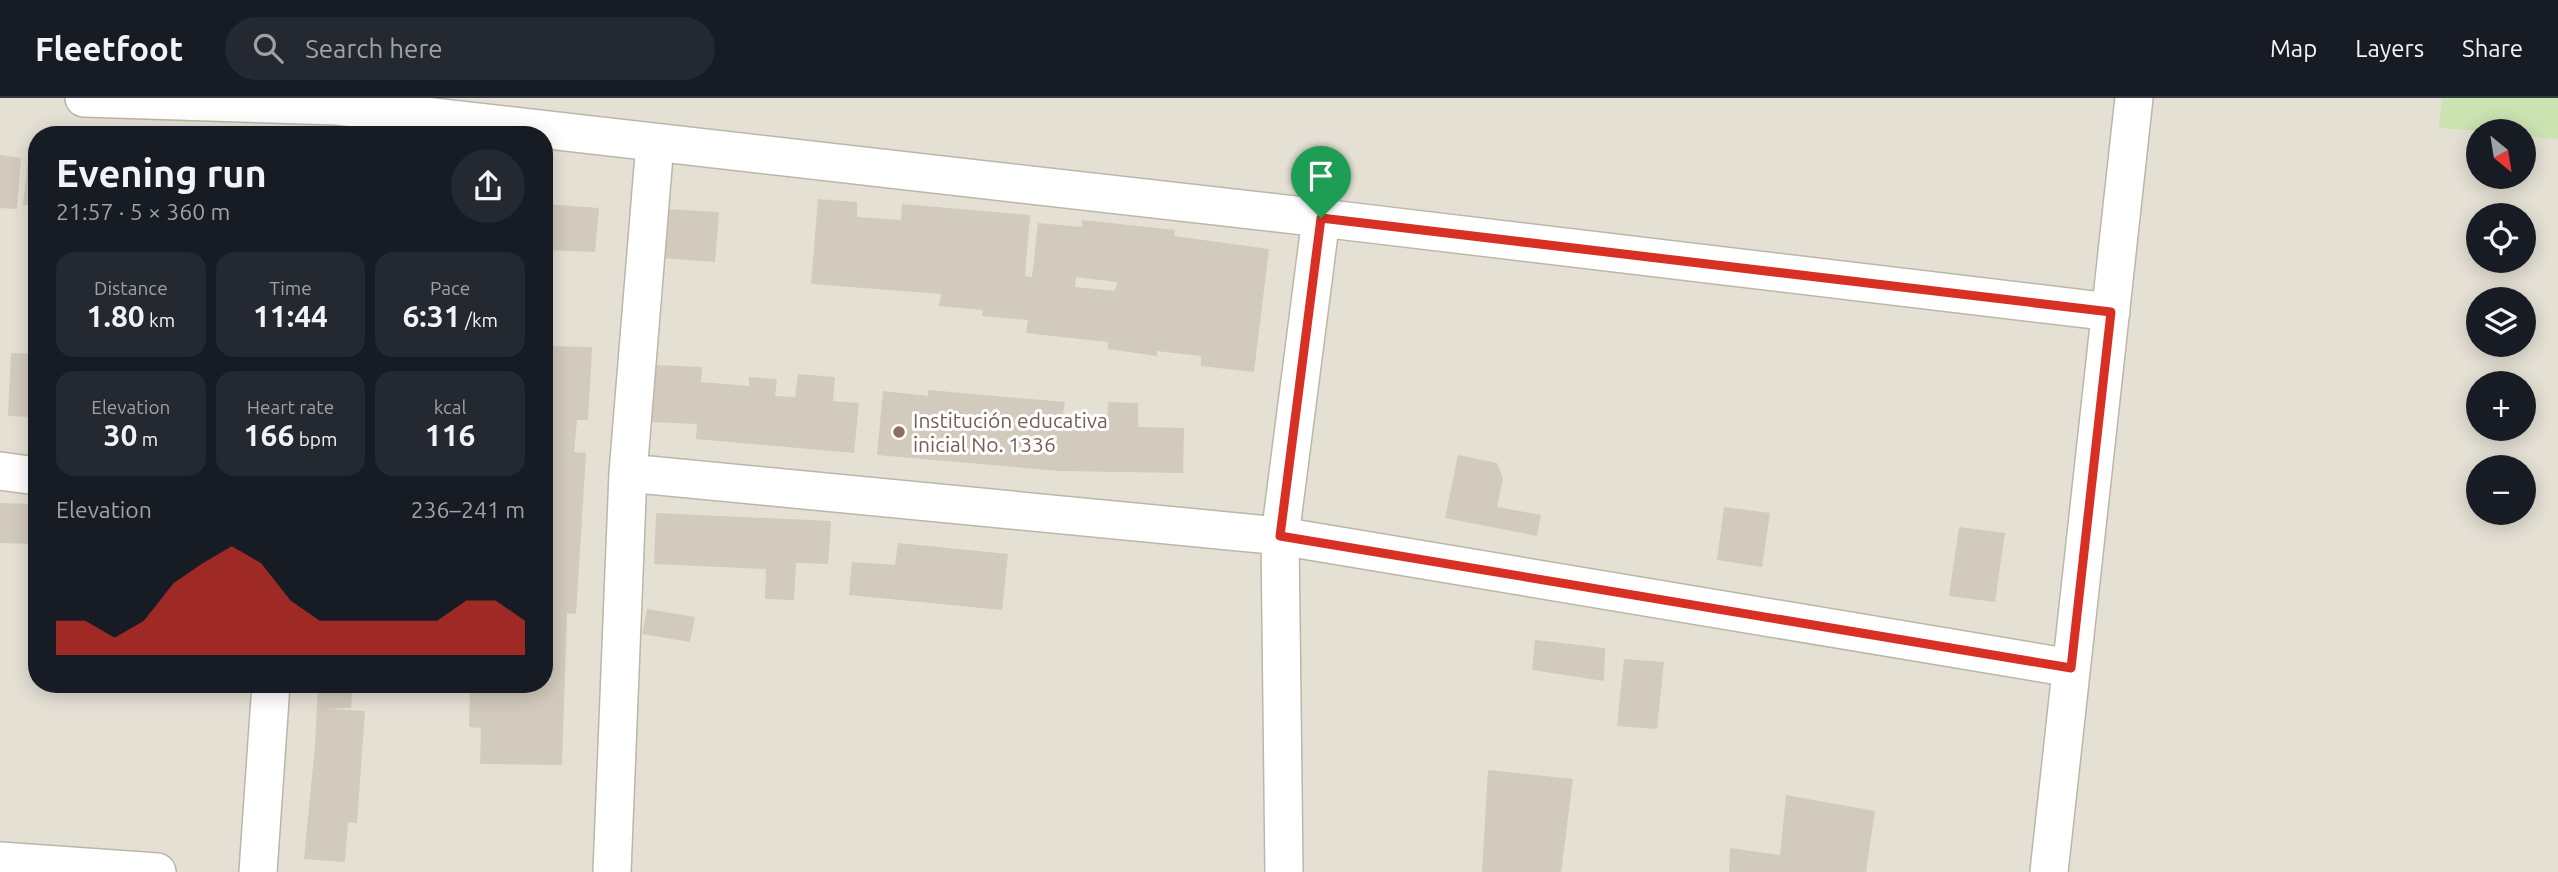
<!DOCTYPE html>
<meta charset="utf-8">
<style>
body{margin:0;font-family:Ubuntu,sans-serif;background:#242831;color:#f1f3f6;height:100vh;display:flex;flex-direction:column;font-size:26px;white-space:nowrap}
*{box-sizing:border-box;margin:0}
p{font-size:23px;color:#9ea1a6}
.icon{flex:none;width:38px;height:38px;fill:none;stroke:currentColor;stroke-width:2;stroke-linecap:round;stroke-linejoin:round}
.map{position:relative;flex:1;overflow:hidden}
.sheet{position:absolute;left:28px;top:28px;width:525px;height:567px;display:flex;flex-direction:column;background:#171b24;border-radius:28px;box-shadow:0 4px 18px #0003}
.sheet>*{flex:none}
.needle{width:46px;rotate:150deg}
.controls{position:absolute;left:2466px;top:21px;display:grid;gap:14px}
.controls a{display:grid;place-items:center;width:70px;height:70px;border-radius:50%;background:#171b24;box-shadow:0 4px 18px #0003;font-size:35px}
.pin{position:absolute;display:grid;place-items:center;width:60px;height:60px;color:#fff;margin:-72px -30px;border-radius:50% 50% 50% 0;rotate:-45deg;box-shadow:0 0 7px #0007}
.pin .icon{rotate:45deg}
.round{display:grid;place-items:center;flex:none;width:74px;height:74px;border-radius:37px;background:#242831}
.overview{display:flex;align-items:center;justify-content:space-between;height:119px;padding:0 28px}
h1{font-size:38px;font-weight:700;line-height:52px}
.stats{display:grid;grid-template-columns:repeat(3,1fr);gap:10px;height:119px;padding:7px 28px}
.stats div{display:grid;align-content:center;border-radius:18px;background:#242831;text-align:center}
.stats b{font-size:30px;font-weight:700}
.stats small{font-size:19px;font-weight:400}
.stats p{font-size:19px}
.chart{height:196px;padding:14px 28px}
.chart p{display:flex;justify-content:space-between}
.chart svg{width:100%;height:126px;margin-top:7px;fill:#d93025;opacity:.7}
header{display:flex;align-items:center;gap:42px;box-sizing:border-box;height:98px;padding:0 35px;background:#171b24;border-bottom:2px solid #363941}
header strong{font-size:33px}
nav{display:flex;gap:38px;margin-inline-start:auto;font-size:24px}
.search{width:490px;height:63px;background:#242831;display:flex;align-items:center;gap:18px;box-sizing:border-box;padding:0 24px;border-radius:38px;color:#9ea1a6;font-size:26px}
.map>svg:first-child{display:block}
.residential{fill:#e5e0d4;fill-rule:evenodd}
.green{fill:#cbe2b1}
.building{fill:#d2cabc;fill-rule:evenodd}
.lines{fill:none;stroke-linecap:round;stroke-linejoin:round}
.street-casing{stroke:#bcb6a9;stroke-width:40}
.street{stroke:#fff;stroke-width:37}
.route-casing{stroke:#fff;stroke-width:14}
.route{stroke:#d93025;stroke-width:9}
.education-dot{fill:#8d6e63;stroke:#fff;stroke-width:2.5}
.labels{text-anchor:middle;dominant-baseline:central;stroke-width:6;stroke-linejoin:round;paint-order:stroke}
.education-label{font-size:21px;fill:#785e54;stroke:#fff;text-anchor:start}
</style>
<header>
<strong>Fleetfoot</strong>
<div class="search"><svg class="icon" aria-label="search" viewBox="0 0 24 24"><circle cx="10" cy="10" r="6"/><path d="M15 15l6 6"/></svg>Search here</div>
<nav><a>Map</a><a>Layers</a><a>Share</a></nav>
</header>
<div class="map">
<svg width="2558" height="774" viewBox="0 0 2558 774">
<rect width="100%" height="100%" fill="#f1eee5"/>
<path class="residential" d="M0,0H2558V774H0ZM2478,33H2524V79H2478ZM37,37H544V586H37ZM2478,117H2524V163H2478ZM2478,201H2524V247H2478ZM2478,285H2524V331H2478ZM2478,369H2524V415H2478Z"/>
<path class="green" d="M2442,0H2558V41L2524,38V33H2478L2439,30Z"/>
<path class="building" d="M29,53H37V107H23Z
M0,57L21,60L17,111L0,110Z
M818,101L857,104V119L901,122L902,106L1030,117L1025,178L1032,179L1038,125L1082,129V122L1175,132L1174,138L1269,151L1254,274L1201,268V258L1157,253V258L1108,251V244L1026,235L1028,222L982,218L983,212L939,208L941,196L811,186ZM1076,179L1117,184L1115,193L1075,189Z
M544,106L599,110L595,154L544,152Z
M666,111L719,114L715,164L662,160Z
M544,248L592,249L588,322H577L574,354L586,355L576,516L567,515L562,667L480,666L481,630L469,629L470,588L516,589L517,586H544V319L547,283H544Z
M11,255L37,256V319L8,318Z
M654,267L702,269L701,284L749,288V279L777,281L775,298L795,299L798,276L835,279L833,303L859,305L854,355L696,341L697,326L651,324Z
M928,292L1065,304L1061,329L1107,330L1108,304L1138,305V329L1184,330L1183,375L1060,373L877,357L883,293L928,298Z
M1458,357L1497,365L1503,380L1497,409L1541,417L1537,438L1445,420Z
M0,405L37,406V446L0,445Z
M1724,409L1770,415L1762,469L1717,462Z
M656,415L831,423L828,466L796,465L794,502L765,501L766,471L654,466Z
M1959,429L2005,435L1995,504L1949,498Z
M898,445L1008,456L1002,512L849,497L852,464L895,467Z
M647,511L695,519L690,544L642,536Z
M1535,542L1605,550L1604,583L1532,572Z
M1624,561L1664,564L1657,631L1617,628Z
M318,586H353L351,610L327,611L365,613L357,725L348,724L345,764L304,761L315,648Z
M1488,672L1573,681L1561,774H1482Z
M1786,697L1875,713L1866,774H1729L1730,750L1780,757Z"/>
<g class="lines">
<defs>
<path id="street" d="M84,0L337,8L1321,120L2111,214
M0,373L37,378
M628,375L1280,438L2071,570
M0,763L157,774
M258,774L271,586
M612,774L628,375L655,45
M1284,774L1280,438L1321,120
M2049,774L2134,0"/>
</defs>
<use href="#street" class="street-casing"/>
<use href="#street" class="street"/>
</g>
<g class="lines">
<defs>
<path id="route" d="M1321,120L2111,214L2071,570L1280,438Z"/>
</defs>
<use href="#route" class="route-casing"/>
<use href="#route" class="route"/>
</g>
<circle class="education-dot" cx="899" cy="334" r="7"/>
<g class="labels">
<g class="education-label">
<text x="913" y="322">Institución educativa<tspan x="913" dy="24">inicial No. 1336</tspan></text>
</g>
</g>
</svg>
<div class="controls">
<a><svg class="needle" viewBox="-14 -14 28 28"><path d="M0-13l5 13h-10z" fill="#e53935"/><path d="M0 13l5-13h-10z" fill="#9ea1a6"/></svg></a>
<a><svg class="icon" aria-label="locate" viewBox="0 0 24 24"><circle cx="12" cy="12" r="6"/><path d="M12 2v4M12 18v4M2 12h4M18 12h4"/></svg></a>
<a><svg class="icon" aria-label="layers" viewBox="0 0 24 24"><path d="M12 4l9 5-9 5-9-5zM3 14l9 5 9-5"/></svg></a>
<a>+</a>
<a>−</a>
</div>
<div class="pin" style="left:1321px;top:120px;background:#1e9e55"><svg class="icon" aria-label="arrive" viewBox="0 0 24 24"><path d="M6 21V4h12l-3 4 3 4H6"/></svg></div>
<section class="sheet">
<div class="overview"><div><h1>Evening run</h1><p>21:57 · 5 × 360 m</p></div><a class="round"><svg class="icon" aria-label="share" viewBox="0 0 24 24"><path d="M12 15V3M7 8l5-5 5 5M5 13v7h14v-7"/></svg></a></div>
<div class="stats">
<div><p>Distance</p><b>1.80<small> km</small></b></div>
<div><p>Time</p><b>11:44</b></div>
<div><p>Pace</p><b>6:31<small> /km</small></b></div>
</div>
<div class="stats">
<div><p>Elevation</p><b>30<small> m</small></b></div>
<div><p>Heart rate</p><b>166<small> bpm</small></b></div>
<div><p>kcal</p><b>116</b></div>
</div>
<div class="chart"><p><span>Elevation</span>236–241 m</p>
<svg viewBox="0 0 160 44" preserveAspectRatio="none"><path d="M0 44V32L10 32L20 38L30 32L40 19L50 12L60 6L70 12L80 25L90 32L100 32L110 32L120 32L130 32L140 25L150 25L160 32V44z"/></svg>
</div>
</section>
</div>
